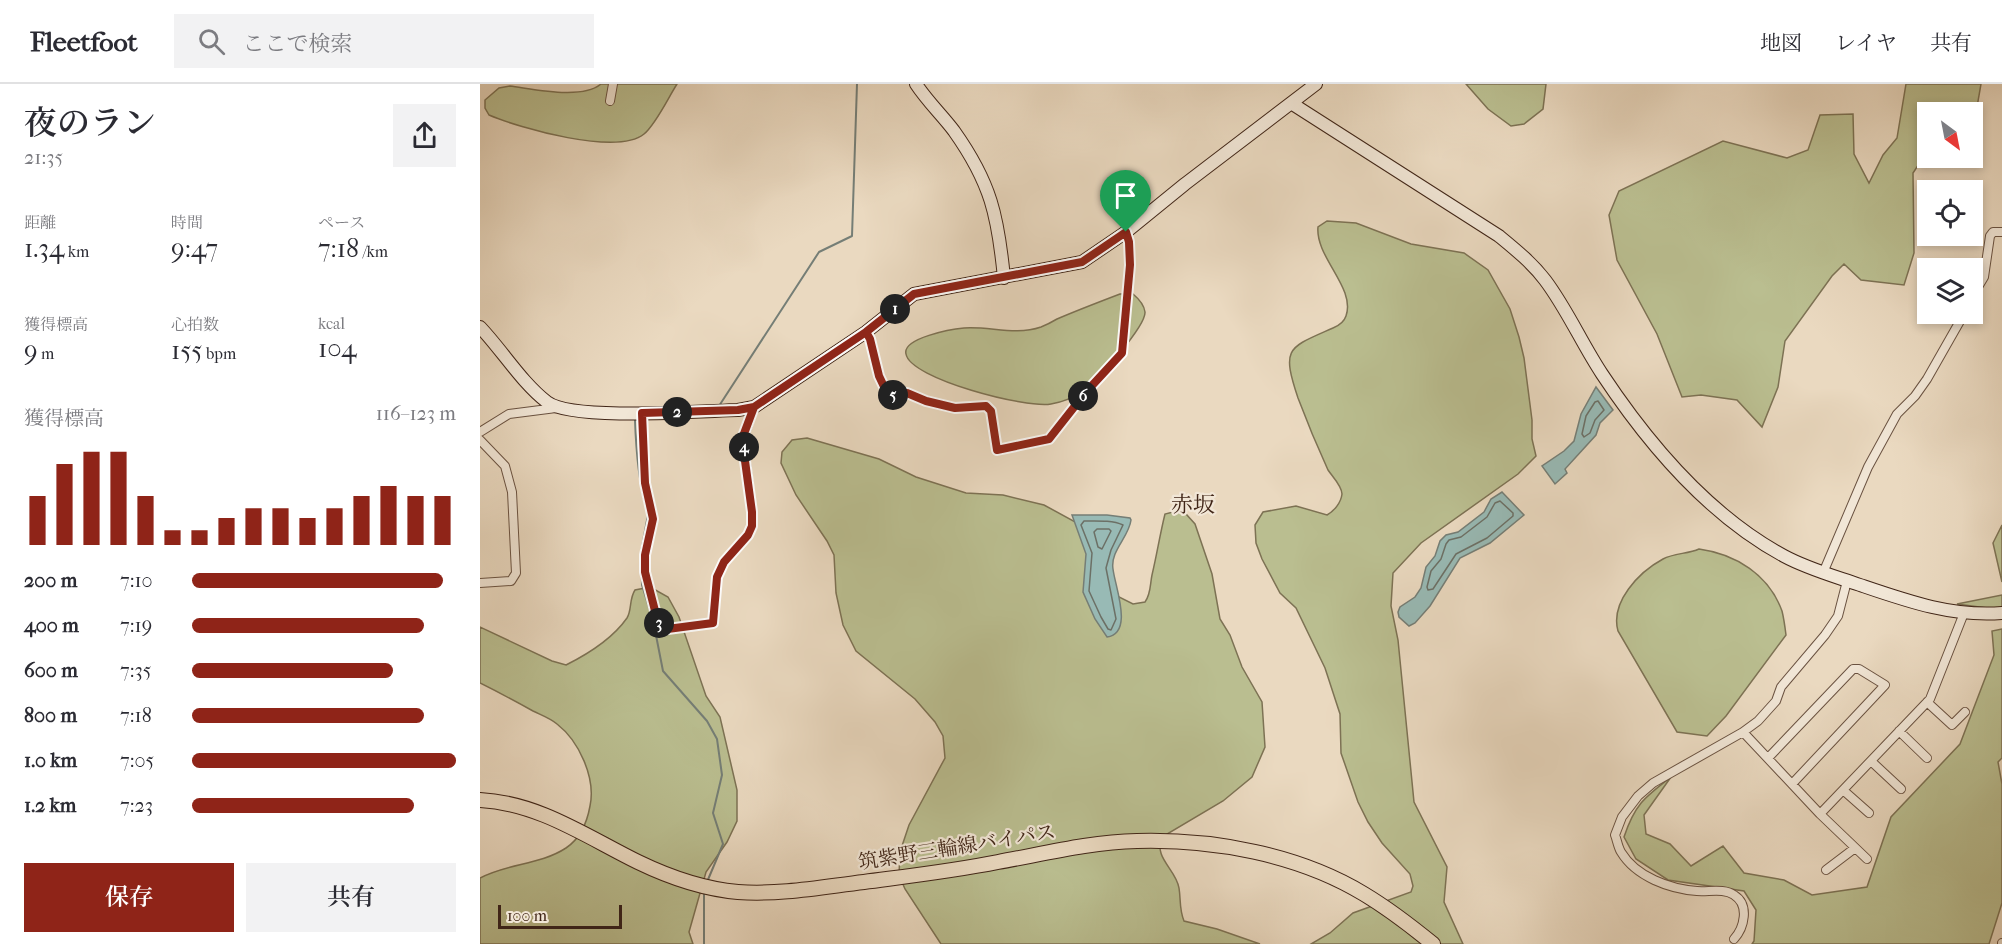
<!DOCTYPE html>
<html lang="ja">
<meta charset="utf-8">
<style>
body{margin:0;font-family:"IM FELL French Canon","Noto Serif JP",serif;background:#f2f2f3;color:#2b2b33;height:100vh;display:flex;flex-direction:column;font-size:22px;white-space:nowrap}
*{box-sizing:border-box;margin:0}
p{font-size:20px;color:#7c7c81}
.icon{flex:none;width:33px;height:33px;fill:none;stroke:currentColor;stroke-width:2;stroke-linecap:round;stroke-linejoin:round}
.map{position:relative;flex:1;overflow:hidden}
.details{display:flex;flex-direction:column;background:#fff;width:480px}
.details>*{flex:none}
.needle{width:39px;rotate:148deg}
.controls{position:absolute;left:1437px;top:18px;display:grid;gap:12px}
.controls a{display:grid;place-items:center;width:66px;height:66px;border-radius:0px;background:#fff;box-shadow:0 3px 9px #0003;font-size:30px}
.scale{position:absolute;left:18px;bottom:15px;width:124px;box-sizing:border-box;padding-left:6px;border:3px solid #402517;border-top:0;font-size:16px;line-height:21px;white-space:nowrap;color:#402517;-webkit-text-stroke:4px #f1e6d6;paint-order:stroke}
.pin{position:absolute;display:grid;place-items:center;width:51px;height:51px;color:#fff;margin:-62px -26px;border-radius:50% 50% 50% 0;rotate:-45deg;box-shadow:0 0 6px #0007}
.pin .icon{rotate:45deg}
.km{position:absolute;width:30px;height:30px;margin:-15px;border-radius:50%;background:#222;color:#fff;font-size:16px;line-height:30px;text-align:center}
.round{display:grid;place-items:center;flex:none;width:63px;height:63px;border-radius:0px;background:#f2f2f3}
.summary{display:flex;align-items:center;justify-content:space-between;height:102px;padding:0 24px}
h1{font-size:33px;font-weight:600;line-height:45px}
.stats{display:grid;grid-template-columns:repeat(3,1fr);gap:9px;height:102px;padding:6px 24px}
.stats div{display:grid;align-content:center}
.stats b{font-size:26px;font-weight:600}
.stats small{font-size:16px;font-weight:400}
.stats p{font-size:16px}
.chart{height:168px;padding:12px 24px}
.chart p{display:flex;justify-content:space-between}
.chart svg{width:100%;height:108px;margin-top:6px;stroke:#8f2418;stroke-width:6}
.button{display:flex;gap:12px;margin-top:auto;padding:12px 24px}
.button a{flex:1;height:69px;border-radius:0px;background:#8f2418;color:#fff;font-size:24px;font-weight:600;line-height:69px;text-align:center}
.button a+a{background:#f2f2f3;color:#2b2b33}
ul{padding:0 24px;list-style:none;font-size:20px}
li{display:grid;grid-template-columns:96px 72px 1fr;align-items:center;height:45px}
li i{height:15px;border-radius:8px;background:#8f2418}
header{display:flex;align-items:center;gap:36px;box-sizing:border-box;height:84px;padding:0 30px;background:#fff;border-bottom:2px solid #e1e1e2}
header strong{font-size:28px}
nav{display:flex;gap:33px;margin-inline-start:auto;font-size:21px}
.search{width:420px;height:54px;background:#f2f2f3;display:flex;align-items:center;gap:15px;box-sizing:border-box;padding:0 21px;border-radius:0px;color:#7c7c81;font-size:22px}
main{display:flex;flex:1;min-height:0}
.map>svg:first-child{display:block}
.green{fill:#babe90;stroke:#7d7254;stroke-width:1.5}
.water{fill:#98bab5;stroke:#757e76;stroke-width:1.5}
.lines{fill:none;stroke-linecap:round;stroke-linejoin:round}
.shore{stroke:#6c7066;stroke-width:1.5}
.stream{stroke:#757e76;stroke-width:2}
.street-casing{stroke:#6a5241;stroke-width:10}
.secondary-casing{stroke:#402517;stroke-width:14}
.primary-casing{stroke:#402517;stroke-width:16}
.street{stroke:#f1e6d6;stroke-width:8}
.secondary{stroke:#f1e6d6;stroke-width:12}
.primary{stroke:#ead9c0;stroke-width:14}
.route-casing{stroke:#fff;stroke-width:12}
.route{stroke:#8f2418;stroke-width:8}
.labels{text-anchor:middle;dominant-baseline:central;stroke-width:4.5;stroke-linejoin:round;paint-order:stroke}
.street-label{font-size:20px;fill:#402517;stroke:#f1e6d6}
.quarter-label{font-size:22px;fill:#402517;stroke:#f1e6d6}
</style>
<header>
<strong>Fleetfoot</strong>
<div class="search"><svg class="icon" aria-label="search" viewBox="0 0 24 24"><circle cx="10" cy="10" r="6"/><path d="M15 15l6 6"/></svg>ここで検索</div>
<nav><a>地図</a><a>レイヤ</a><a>共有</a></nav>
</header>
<main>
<section class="details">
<div class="summary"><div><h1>夜のラン</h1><p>21:35</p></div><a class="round"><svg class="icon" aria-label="share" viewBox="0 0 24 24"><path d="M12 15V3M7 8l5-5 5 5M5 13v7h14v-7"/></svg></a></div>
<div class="stats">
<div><p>距離</p><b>1.34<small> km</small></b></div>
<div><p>時間</p><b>9:47</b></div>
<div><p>ペース</p><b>7:18<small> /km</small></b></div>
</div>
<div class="stats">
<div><p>獲得標高</p><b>9<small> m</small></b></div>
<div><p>心拍数</p><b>155<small> bpm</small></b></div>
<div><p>kcal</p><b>104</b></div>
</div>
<div class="chart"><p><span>獲得標高</span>116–123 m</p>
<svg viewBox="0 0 160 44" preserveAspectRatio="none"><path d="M5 44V24M15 44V11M25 44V6M35 44V6M45 44V24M55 44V38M65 44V38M75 44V33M85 44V29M95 44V29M105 44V33M115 44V29M125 44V24M135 44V20M145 44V24M155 44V24"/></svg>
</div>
<ul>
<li><b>200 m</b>7:10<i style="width:95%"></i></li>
<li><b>400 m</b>7:19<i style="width:88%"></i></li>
<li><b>600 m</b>7:35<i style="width:76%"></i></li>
<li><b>800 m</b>7:18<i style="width:88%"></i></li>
<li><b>1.0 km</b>7:05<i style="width:100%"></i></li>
<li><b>1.2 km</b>7:23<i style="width:84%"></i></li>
</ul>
<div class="button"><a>保存</a><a>共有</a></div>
</section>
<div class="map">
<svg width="1522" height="860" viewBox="0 0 1522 860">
<rect width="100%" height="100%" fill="#ead9c0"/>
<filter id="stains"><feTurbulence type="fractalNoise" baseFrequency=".00333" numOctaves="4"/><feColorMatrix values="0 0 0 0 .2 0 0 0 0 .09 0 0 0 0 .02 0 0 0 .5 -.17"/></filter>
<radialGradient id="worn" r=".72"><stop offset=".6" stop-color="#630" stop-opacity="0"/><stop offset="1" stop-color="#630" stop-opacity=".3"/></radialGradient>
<path class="green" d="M121,0H197C188,14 176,40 164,50C137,72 39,44 9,31L5,24V16L19,4L30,2C54,5 102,16 121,0Z
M986,0H1066L1063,25L1044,40L1031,42L1008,25Z
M1426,0H1501L1493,46L1492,28H1448L1447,68L1433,89L1434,169L1424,201L1381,196L1364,180L1352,192L1305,257L1298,303L1282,343L1257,316L1221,311L1202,313L1177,250L1137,176L1129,131L1139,107L1243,57L1307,74L1328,66L1340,31L1373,30L1374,70L1389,99L1403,71L1417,54Z
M847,137L876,139L931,160L984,169L1008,186L1030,225L1039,253L1044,274L1052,336V355L1056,372L1038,390L941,459L913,489L911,522L918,556L934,718L967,783L964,818L983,860H831L850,849L873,829L931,808L933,802L930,790L902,759L888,738L878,718L861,669L860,630L845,584L816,524L800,509L782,475L776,459L775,441L783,428L816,422L847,431C854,427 861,419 862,410C862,402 852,392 848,386C837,362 827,338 818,314C801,263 808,264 853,244C858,242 864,238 866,232C876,204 835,173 838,143Z
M640,210H653C659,215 664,220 665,228C666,242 617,297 605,306C595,313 583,318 571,320C548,325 430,295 426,270C422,254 472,245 484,244C510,242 535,252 561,243C566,241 572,238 577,235C598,226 619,218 640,210Z
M327,354L399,375L436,393L486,409L523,411L564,421L599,440L637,512L653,520L665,518C671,510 670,500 672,491C677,470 680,450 685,430L693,428L706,430L715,440L732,490L740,535L750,551L762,583L782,618L785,663L772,693L743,717L682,753C673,774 696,785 699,804C701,816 699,825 704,837L737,845L780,860H461L425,805L419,791L420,768L429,741L465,674L463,652L455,638L435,615L376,567L363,541L356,509L354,471L347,457L316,411L301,379L302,368L312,356Z
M1522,441V498L1513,459Z
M1219,465C1256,470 1289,491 1302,527C1304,535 1305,543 1306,551L1246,632L1227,652L1197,648L1138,547C1130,518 1159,488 1183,475C1194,469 1208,470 1219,465Z
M170,503L188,513L199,533L226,612L240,633L257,706V737L247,758L226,788L209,848L213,860H0V794C28,779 60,781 86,764C101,754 107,739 110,722C116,694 99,657 77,640C70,634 61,631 53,627C35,617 18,608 0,599V543L72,577L86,581C108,570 133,554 147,534C152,526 149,515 155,506Z
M1522,511V526L1477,520Z
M1522,545V674L1518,678L1522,700V819L1509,860H1272L1274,857L1276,826L1264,807L1188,796L1156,775L1144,753C1155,720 1165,713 1191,693L1164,731L1166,750L1190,760L1211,782L1243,762L1264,789L1304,796L1332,811L1387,803L1411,733L1480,660L1514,571L1512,547Z"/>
<path class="water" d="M1116,303L1133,326L1120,339L1116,351L1085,385L1087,389L1075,400L1062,382L1084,367L1094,357L1101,330Z
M1022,408L1044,431L1010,459L980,474L950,522L935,539L929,542L919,533L918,528L920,523L935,513L941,504L946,483L955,472L960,457L966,451L978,448L1004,428L1011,415Z
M592,431H627L650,434L651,436C649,453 630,467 633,485C635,503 654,549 627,553L615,535L603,508L606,470Z"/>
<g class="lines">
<path class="shore" d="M1118,317L1124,326L1115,336L1110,349L1104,353L1102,350L1106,332L1115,318Z
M1020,417L1033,429V432L1007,454L976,470L953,505L948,506L947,503L951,487L961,475L966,460L969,456L981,453L1007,433L1015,419Z
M604,437C617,437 632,436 643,441L631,466L626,484L636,535L631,546L628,545L621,533L609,507L612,469L601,441Z
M617,445H629L631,447L622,465L618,463L614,448Z"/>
<path class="stream" d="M239,322L339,168L372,152L377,0
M160,335L155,336C156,365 158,395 166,423
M168,431L161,468L162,501L173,536L183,587L227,637L237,655L242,691L233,729L243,760L227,798
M224,860V806"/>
<defs>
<path id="street" d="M130,17L133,0
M1492,213L1504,193L1510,152L1513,148H1522
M386,248L390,255L399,292L408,311L427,309L446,317L475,324L506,322L511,327L517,366L569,355L606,308L642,269L650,181L649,158L646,148
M162,329L165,399L173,435L165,471V488L180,546L233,539L237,493L244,478L268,451L272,442V428L263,355L274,323
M0,348L29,330L76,324
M0,356L25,382L32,408L36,489L31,497L0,499
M1343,489L1388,383L1417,330L1435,312L1447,295L1484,230
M1447,618L1472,641L1485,628
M1419,647L1447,674
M1263,648L1340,730L1387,775
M1288,674L1373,585H1379L1405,601L1312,700
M1391,677L1421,705
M1363,706L1389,729
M1340,730L1450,615L1484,529
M1346,786L1375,764
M1254,855C1264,844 1270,821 1254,811C1244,804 1229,808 1217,807C1190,805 1156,793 1141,768C1138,763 1137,756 1135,751L1142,733L1158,712L1173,699L1263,648L1278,637L1296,617L1301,603L1345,551L1358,532L1367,497
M1522,860V859"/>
<path id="secondary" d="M436,0C447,17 462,31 474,47C511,99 518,132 524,194
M811,19L1019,152C1036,166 1052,179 1065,196C1087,225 1102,260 1122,290C1169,361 1228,431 1304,472C1328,485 1354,492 1380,501C1427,517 1472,533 1522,529
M0,243C22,266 42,299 67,318C92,337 222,327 258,326L274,323L386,248L434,210L602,178L646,148L705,100L836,0"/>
<path id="primary" d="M0,716C59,719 107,753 158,778C189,793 224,805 258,808C300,811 342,803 384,798C429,792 473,787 518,778C563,770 610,758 657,757C733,755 818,770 884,810C909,825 931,842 953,860"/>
</defs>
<use href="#street" class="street-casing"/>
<use href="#secondary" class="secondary-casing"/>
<use href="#primary" class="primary-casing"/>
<use href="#street" class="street"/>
<use href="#secondary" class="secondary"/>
<use href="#primary" class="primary"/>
</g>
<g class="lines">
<defs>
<path id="route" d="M646,148L602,178L434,210L386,248L274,323L258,326L162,329L165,399L173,435L165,471V488L180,546L233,539L237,493L244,478L268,451L272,442V428L262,355L274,323L386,248L390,255L399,292L408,311L427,309L446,317L475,324L506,322L511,327L517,366L569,355L606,308L642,269L650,181L649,158L646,148"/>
</defs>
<use href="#route" class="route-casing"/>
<use href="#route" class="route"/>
</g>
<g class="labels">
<g class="street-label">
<text transform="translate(477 763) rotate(-9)">筑紫野三輪線バイパス</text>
</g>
<g class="quarter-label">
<text x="713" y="421">赤坂</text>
</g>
</g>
<rect width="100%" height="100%" filter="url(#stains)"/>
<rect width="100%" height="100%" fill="url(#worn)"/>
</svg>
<div class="controls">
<a><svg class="needle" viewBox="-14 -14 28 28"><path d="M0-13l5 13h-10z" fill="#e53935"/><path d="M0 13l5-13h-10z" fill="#7c7c81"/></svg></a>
<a><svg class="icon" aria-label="locate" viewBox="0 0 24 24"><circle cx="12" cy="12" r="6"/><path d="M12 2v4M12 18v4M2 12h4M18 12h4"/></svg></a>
<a><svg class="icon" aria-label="layers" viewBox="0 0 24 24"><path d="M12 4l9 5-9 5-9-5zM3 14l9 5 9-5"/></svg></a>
</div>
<div class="scale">100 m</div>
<div class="pin" style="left:646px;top:148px;background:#1e9e55"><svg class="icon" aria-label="arrive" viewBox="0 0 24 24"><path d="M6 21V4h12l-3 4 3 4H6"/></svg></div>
<b class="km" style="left:415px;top:225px">1</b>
<b class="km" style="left:197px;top:328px">2</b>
<b class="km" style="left:179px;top:539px">3</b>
<b class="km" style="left:264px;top:363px">4</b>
<b class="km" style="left:413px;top:311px">5</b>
<b class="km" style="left:603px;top:312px">6</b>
</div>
</main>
